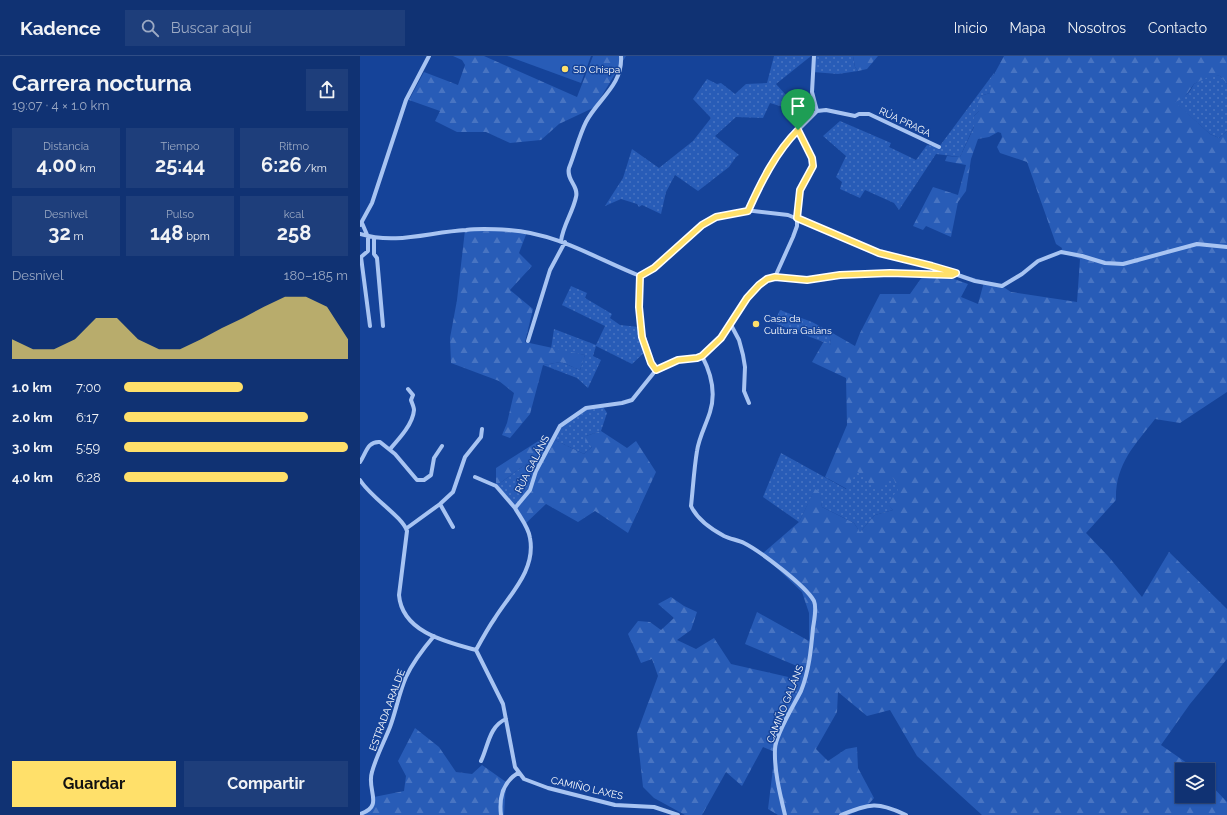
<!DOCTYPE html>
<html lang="es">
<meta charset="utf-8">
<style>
body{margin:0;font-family:Raleway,sans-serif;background:#1e3e7b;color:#f1f3f6;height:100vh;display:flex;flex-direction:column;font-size:15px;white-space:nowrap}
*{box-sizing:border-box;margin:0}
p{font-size:13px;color:#9caac4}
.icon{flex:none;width:22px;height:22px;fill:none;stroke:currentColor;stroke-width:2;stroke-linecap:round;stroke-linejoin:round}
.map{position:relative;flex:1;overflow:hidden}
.details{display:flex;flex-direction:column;background:#103273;width:360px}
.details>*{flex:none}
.buttons{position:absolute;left:815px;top:707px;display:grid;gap:8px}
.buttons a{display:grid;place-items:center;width:40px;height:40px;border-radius:0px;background:#103273;box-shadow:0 1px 3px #0004,0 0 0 1px #304d85;font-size:20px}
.pin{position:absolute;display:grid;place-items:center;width:34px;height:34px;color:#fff;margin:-41px -17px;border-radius:50% 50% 50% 0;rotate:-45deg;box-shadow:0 0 4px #0007}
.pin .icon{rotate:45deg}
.round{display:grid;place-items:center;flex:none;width:42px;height:42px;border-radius:0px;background:#1e3e7b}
.headline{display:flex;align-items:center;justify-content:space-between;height:68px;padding:0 12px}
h1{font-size:22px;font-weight:700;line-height:30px}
.stats{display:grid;grid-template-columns:repeat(3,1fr);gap:6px;height:68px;padding:4px 12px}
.stats div{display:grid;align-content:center;border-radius:0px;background:#1e3e7b;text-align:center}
.stats b{font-size:20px;font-weight:700}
.stats small{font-size:11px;font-weight:400}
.stats p{font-size:11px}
.chart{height:112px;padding:8px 12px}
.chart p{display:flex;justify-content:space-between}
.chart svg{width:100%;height:72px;margin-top:4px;fill:#ffe06a;opacity:.7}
.button{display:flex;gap:8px;margin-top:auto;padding:8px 12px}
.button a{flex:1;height:46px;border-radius:0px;background:#ffe06a;color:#111;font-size:16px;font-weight:700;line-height:46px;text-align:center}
.button a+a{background:#1e3e7b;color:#f1f3f6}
ul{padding:0 12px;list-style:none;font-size:13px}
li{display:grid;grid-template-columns:64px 48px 1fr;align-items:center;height:30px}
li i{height:10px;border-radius:5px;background:#ffe06a}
header{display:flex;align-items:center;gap:24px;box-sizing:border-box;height:56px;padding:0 20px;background:#103273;border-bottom:1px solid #304d85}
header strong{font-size:19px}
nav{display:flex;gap:22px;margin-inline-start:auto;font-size:14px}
.search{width:280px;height:36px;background:#1e3e7b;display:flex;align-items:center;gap:10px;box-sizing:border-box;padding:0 14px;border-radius:0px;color:#9caac4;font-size:15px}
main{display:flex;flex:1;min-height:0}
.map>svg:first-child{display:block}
.grass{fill:url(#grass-dots)}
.forest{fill:url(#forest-firs)}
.pitch{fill:#285cb7}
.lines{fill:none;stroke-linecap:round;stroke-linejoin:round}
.minor{stroke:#a8c4f2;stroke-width:4}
.route-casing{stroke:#fff;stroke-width:8}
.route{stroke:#ffe06a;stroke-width:5}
.poi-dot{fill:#ffe06a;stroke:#154399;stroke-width:1.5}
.labels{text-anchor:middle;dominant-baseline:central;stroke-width:3;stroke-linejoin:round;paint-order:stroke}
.poi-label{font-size:10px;fill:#fff;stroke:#154399;text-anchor:start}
.street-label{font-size:10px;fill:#fff;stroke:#154399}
</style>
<header>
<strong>Kadence</strong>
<div class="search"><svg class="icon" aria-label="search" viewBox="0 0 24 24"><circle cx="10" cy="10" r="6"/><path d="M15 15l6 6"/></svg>Buscar aquí</div>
<nav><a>Inicio</a><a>Mapa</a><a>Nosotros</a><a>Contacto</a></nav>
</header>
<main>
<section class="details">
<div class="headline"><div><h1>Carrera nocturna</h1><p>19:07 · 4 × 1.0 km</p></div><a class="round"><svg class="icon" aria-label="share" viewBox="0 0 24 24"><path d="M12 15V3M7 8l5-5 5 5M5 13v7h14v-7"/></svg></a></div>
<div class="stats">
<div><p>Distancia</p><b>4.00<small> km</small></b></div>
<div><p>Tiempo</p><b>25:44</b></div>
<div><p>Ritmo</p><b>6:26<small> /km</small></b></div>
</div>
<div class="stats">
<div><p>Desnivel</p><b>32<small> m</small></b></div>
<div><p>Pulso</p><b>148<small> bpm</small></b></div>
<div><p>kcal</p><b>258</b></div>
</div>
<div class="chart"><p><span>Desnivel</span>180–185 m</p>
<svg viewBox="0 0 160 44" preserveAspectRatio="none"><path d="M0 44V32L10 38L20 38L30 32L40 19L50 19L60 32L70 38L80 38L90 32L100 25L110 19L120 12L130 6L140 6L150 12L160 32V44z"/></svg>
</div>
<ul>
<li><b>1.0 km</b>7:00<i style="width:53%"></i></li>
<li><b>2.0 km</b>6:17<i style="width:82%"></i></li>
<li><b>3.0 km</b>5:59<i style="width:100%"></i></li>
<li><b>4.0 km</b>6:28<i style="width:73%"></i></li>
</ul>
<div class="button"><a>Guardar</a><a>Compartir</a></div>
</section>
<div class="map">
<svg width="867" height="759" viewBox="0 0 867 759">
<defs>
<pattern id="grass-dots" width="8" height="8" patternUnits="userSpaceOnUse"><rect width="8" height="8" fill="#285cb7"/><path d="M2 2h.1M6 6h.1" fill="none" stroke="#4874c2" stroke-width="1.8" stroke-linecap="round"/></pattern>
<pattern id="forest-firs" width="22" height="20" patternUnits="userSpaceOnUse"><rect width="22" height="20" fill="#285cb7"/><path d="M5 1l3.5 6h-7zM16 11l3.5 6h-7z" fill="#4874c2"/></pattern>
</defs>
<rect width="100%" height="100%" fill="#154399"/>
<path class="grass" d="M414,0H451L416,28L434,48L430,53L410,47L403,62L376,61L355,80L379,99L376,101L369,111L338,135L315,119L306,136L301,158L282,149L279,151L277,148L261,143L245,150L263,122L272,93L299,112L333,85L351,62L333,43L347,23L357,28L361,27L375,38L386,28L407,27Z
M454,0H493L495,11L498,15L478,18L453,16Z
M634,17L630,37L620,40L619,55L614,60V70L600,101L576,98L539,154L534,147L505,134L500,142L480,133L482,126L476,121L486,100L463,80L480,65L531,87L529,91L556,104L567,89L579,91Z
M852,18L860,20L867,28V75L859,82L850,78L814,46L823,42L830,35L834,28Z
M211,230L227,237L225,242L252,258L250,262L260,269L279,271L288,293L272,308L236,290L233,300L241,304L228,332L217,322L183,309L201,306L220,314L225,299L191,293L194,273L236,289L245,270L202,249Z
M420,254L452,266L469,275L471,289L414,267Z
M242,349L247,357L241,375L226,380L232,391L224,398L193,383C204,364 221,354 242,349Z
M421,397L486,433L497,414L533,421L539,434L527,448L533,454L515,459L500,476L494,467L462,451L459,436L455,434L439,466L403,441Z
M170,405L176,406L169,423L170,434L155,452L136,430Z"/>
<path class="forest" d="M93,0H124L217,41L233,0H266L235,51L199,68L181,84L150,87L126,76H97L75,65L80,55L49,44L64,16L98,29L105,9L102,4Z
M493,0H518L507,13L498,15L495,11Z
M644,0H867V28L860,20L852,19L834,28L824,42L815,46L850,78L859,82L867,75V336L820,367L795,363C775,389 755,408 756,444L726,477L748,500L782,541L809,496L867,553V603L830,648L801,689L837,714H822V740H848V726L867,746V759H622L557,700L530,654L507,660L478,636L477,656L456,693L468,705L486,693L497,691L498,712L514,742L508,749L489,759H418L408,753L415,696L403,691L382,730L366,716L342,759H325L294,742L283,731L277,677L298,620L292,603L281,607L268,578L278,565L290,566L301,574L314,562L298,548L311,541L324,550L337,556L331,574L317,584L336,593L354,582L371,608L437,623L444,613L385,588L397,556L449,585V557L442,536L402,498L439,466L455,433L460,436L462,451L494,467L500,476L515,459L533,454L526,448L538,434L533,421L516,434L497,415L487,433L465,421L487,369L486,322L452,306L464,285L471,289L469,275L495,290L500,277L520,238H550L562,221L594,223L608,228L601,241L618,248L624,226L596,217L642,230L651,236L717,246L720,203L701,196L702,192L696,188L667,106L640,97L637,91L642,81L641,77L638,76L629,81L618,83L611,103L606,135L598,146L591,181L566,170L563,174L553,170L573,131L598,139L606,109L585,105L587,100L600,101L614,71V60L619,55L617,46L620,40L630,37L631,24Z
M105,174L167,176L159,197L172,210L150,234L173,253L165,286L225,299L220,314L201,306L183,309L170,358L150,382L142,379L147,367L154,337L139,325L91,307L90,282L97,244Z
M241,375L267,392L276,385L296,416L268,477L235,455L218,466L186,448L164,469L155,452L170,434L169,423L176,406L170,405L136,430V412L180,384L193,383L224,398L232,391L225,385L226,380Z
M55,672L79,691L96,716L112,718L122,709L146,726L144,759H0L11,751L14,741L44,735L46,720L38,705Z"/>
<path class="pitch" d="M147,0H231L221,27Z"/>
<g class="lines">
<path class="minor" d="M457,55L466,54L495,60L499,58H509L579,91
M388,155C401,127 416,95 438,74
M2,167L8,181V195L1,201L10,270
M0,169L12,147L46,44L69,0
M0,178C36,189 69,176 106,174C120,172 135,173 149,174C196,177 237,203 280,220L294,212L342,169L356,161L385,154L428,159L519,197L572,210L615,225L642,230L662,218L678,205L701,196L722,200L745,207L763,208L837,188L867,191
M14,182V198L17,202L23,270
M201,185C203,169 213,156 216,141C219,130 206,124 209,112C215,97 219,80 226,66C238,43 263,29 261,0
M280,220C281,250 277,264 288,294C291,302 291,307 296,314
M415,221L447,224L480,219L531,217L592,219L595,218
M370,267L379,284L383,299L385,311L384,335L389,347
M168,285L190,214L205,186
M342,300C351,317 356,337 350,356C346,369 339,381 337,395C334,413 333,432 331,450C337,463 351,473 364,480C370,483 378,484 384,487C400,495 446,530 454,545C457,552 454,565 453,572C451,594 449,615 441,635C434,649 415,679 415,693C414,714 420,738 425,759
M30,393C39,383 53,368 54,354C54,351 52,347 51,344L53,339L48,333
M0,406C6,398 7,385 20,386L35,398L57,424H64L71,419L74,402L82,390
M115,421L136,430L155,452
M0,424C11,442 42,460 47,475L39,539C42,576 86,586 116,594L143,648L155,711L164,723L188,732L255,749L294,751L318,759
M80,448L93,471
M47,472L80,448L93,436L105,401L121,381L122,373
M116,594C122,583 128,572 135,562C150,538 176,514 170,482C169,472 160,461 155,452L170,434L176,415L200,370L226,352L262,347L272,344L296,314L305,309L318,304L337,303L342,300L361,282L381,251L399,229L407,223L415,221L433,181L437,170V145L440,134L453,110L452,102L438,74L457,55L452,36L454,0
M121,705C128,691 129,670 146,663
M0,758C25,750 6,734 12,716C16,701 24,686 30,671C36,655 39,637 46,621C53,606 63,593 74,580
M141,759C139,742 143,726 158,717
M481,759C510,748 516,745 546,759"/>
</g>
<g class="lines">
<defs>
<path id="route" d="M438,74L452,102L453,110L440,134L437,162L519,197L572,210L596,217L592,219L530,217L480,219L447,224L415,221L407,223L399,229L387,242L361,282L342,300L337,302L318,304L296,314L291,307L282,281L279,251L280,220L294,212L342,169L356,161L388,155C401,126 416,96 438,74Z"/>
</defs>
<use href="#route" class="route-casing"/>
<use href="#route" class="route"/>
</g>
<g class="poi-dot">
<circle cx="205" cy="13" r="4"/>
<circle cx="396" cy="268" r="4"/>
</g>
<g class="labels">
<g class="poi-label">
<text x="213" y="13">SD Chispa</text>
<text x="404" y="262">Casa da<tspan x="404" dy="12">Cultura Galáns</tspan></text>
</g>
<g class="street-label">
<text transform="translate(545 66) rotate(25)">RÚA PRAGA</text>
<text transform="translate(172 408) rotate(-63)">RÚA GALÁNS</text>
<text transform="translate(425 648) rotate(-68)">CAMIÑO GALÁNS</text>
<text transform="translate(27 654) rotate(-70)">ESTRADA ARALDE</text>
<text transform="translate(227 732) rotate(13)">CAMIÑO LAXES</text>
</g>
</g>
</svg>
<div class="buttons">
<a><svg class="icon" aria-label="layers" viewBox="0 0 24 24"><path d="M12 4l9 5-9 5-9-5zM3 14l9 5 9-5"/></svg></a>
</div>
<div class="pin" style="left:438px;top:74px;background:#1e9e55"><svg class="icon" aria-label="arrive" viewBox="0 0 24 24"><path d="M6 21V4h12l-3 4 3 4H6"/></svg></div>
</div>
</main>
